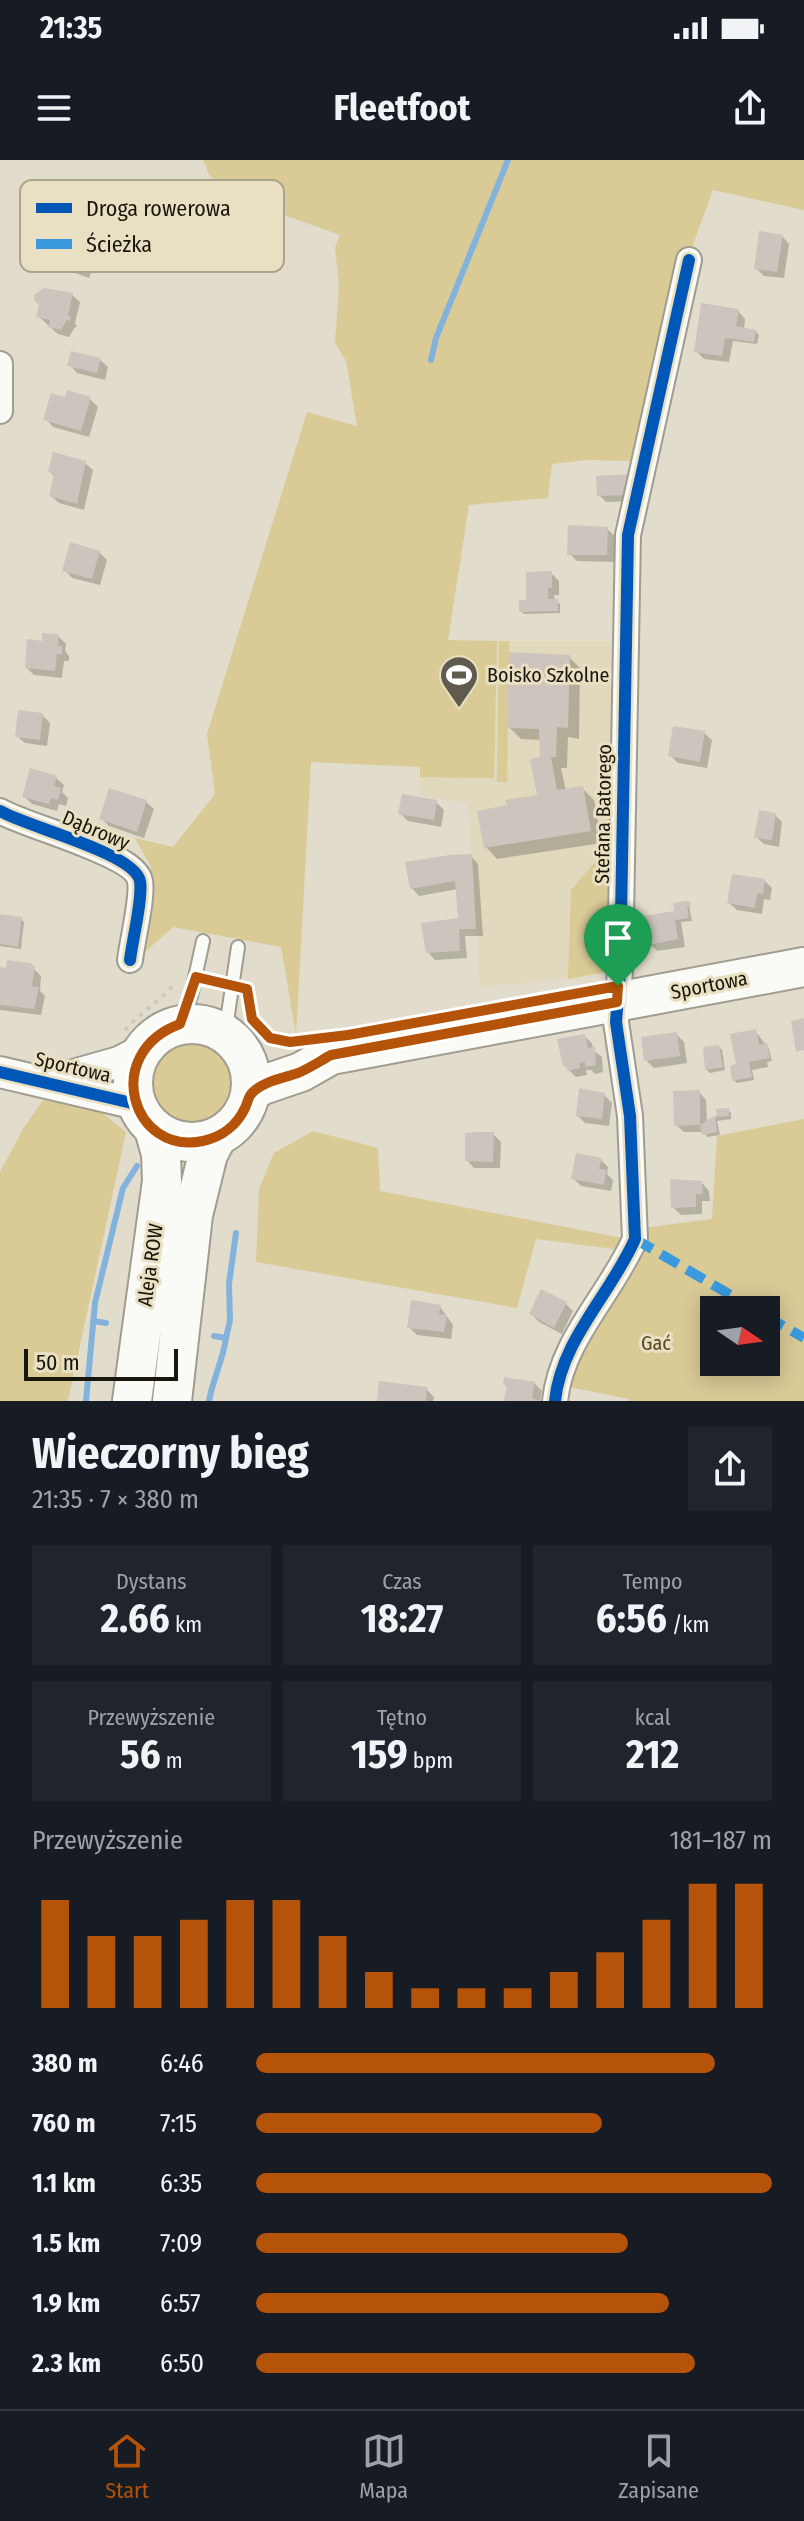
<!DOCTYPE html>
<html lang="pl">
<meta charset="utf-8">
<style>
body{margin:0;font-family:"Fira Sans Condensed",sans-serif;background:#20242c;color:#f1f3f6;height:100vh;display:flex;flex-direction:column;font-size:30px;white-space:nowrap}
*{box-sizing:border-box;margin:0}
p{font-size:26px;color:#9ea1a6}
.icon{flex:none;width:44px;height:44px;fill:none;stroke:currentColor;stroke-width:2;stroke-linecap:round;stroke-linejoin:round}
.map{position:relative;height:1241px;overflow:hidden}
.drawer{display:flex;flex-direction:column;background:#171b24;flex:1}
.drawer>*{flex:none}
.needle{width:52px;rotate:103deg}
.fabs{position:absolute;left:700px;top:1136px;display:grid;gap:16px}
.fabs a{display:grid;place-items:center;width:80px;height:80px;border-radius:0px;background:#171b24;box-shadow:0 4px 20px #0003;font-size:40px}
.scale{position:absolute;left:24px;bottom:20px;width:154px;box-sizing:border-box;padding-left:8px;border:4px solid #19160b;border-top:0;font-size:22px;line-height:28px;white-space:nowrap;color:#19160b;-webkit-text-stroke:6px #e9e0c3;paint-order:stroke}
.pin{position:absolute;display:grid;place-items:center;width:68px;height:68px;color:#fff;margin:-82px -34px;border-radius:50% 50% 50% 0;rotate:-45deg;box-shadow:0 0 8px #0007}
.pin .icon{rotate:45deg}
.round{display:grid;place-items:center;flex:none;width:84px;height:84px;border-radius:0px;background:#20242c}
.overview{display:flex;align-items:center;justify-content:space-between;height:136px;padding:0 32px}
h1{font-size:44px;font-weight:700;line-height:60px}
.figures{display:grid;grid-template-columns:repeat(3,1fr);gap:12px;height:136px;padding:8px 32px}
.figures div{display:grid;align-content:center;border-radius:0px;background:#20242c;text-align:center}
.figures b{font-size:40px;font-weight:700}
.figures small{font-size:22px;font-weight:400}
.figures p{font-size:22px}
.chart{height:224px;padding:16px 32px}
.chart p{display:flex;justify-content:space-between}
.chart svg{width:100%;height:144px;margin-top:8px;stroke:#b45309;stroke-width:6}
ul{padding:0 32px;list-style:none;font-size:26px}
li{display:grid;grid-template-columns:128px 96px 1fr;align-items:center;height:60px}
li i{height:20px;border-radius:10px;background:#b45309}
.status{display:flex;justify-content:space-between;align-items:center;height:56px;padding:0 40px;background:#171b24;direction:ltr}
.status svg{height:22px;fill:currentColor}
header{display:flex;justify-content:space-between;align-items:center;height:104px;padding:0 32px;background:#171b24;font-size:36px;font-weight:700}
.dock{display:flex;justify-content:space-around;align-items:center;height:112px;border-top:2px solid #363941;background:#171b24;font-size:22px;color:#9ea1a6}
.dock a{display:grid;justify-items:center;gap:4px}
.dock .active{color:#b45309}
.map>svg:first-child{display:block}
.built{fill:#e0d9bd}
.green{fill:#d9ca96;fill-rule:evenodd}
.shadow{fill:#0003}
.lines{fill:none;stroke-linecap:round;stroke-linejoin:round}
.stream{stroke:#83b3dd;stroke-width:6}
.building{fill:#cdc4be}
.service-casing{stroke:#a09d90;stroke-width:16}
.minor-casing{stroke:#a09d90;stroke-width:28}
.tertiary-casing{stroke:#a09d90;stroke-width:34}
.primary-casing{stroke:#a09d90;stroke-width:42}
.path{stroke:#cac8c3;stroke-width:4;stroke-dasharray:4 6;stroke-linecap:butt}
.service{stroke:#fafaf7;stroke-width:12}
.minor{stroke:#fafaf7;stroke-width:24}
.tertiary{stroke:#fafaf7;stroke-width:30}
.primary{stroke:#fafaf7;stroke-width:38}
.quiet{stroke:#3b9ade;stroke-width:10;stroke-dasharray:20 10;stroke-linecap:butt}
.cycleway-casing{stroke:#e9e0c3;stroke-width:17}
.cycleway{stroke:#0057b8;stroke-width:12}
.route-casing{stroke:#fff;stroke-width:16}
.route{stroke:#b45309;stroke-width:10}
.labels{text-anchor:middle;dominant-baseline:central;stroke-width:6;stroke-linejoin:round;paint-order:stroke}
.poi-label{font-size:20px;fill:#19160b;stroke:#e9e0c3;text-anchor:start}
.street-label{font-size:20px;fill:#19160b;stroke:#e9e0c3}
.park-label{font-size:20px;fill:#53481e;stroke:#e9e0c3}
.key{fill:#e9e0c3;stroke:#aba38c;stroke-width:2}
.key-label{font-size:22px;fill:#19160b}
</style>
<div class="status"><b>21:35</b><svg viewBox="0 0 49 12"><path d="M0 12V9h3v3zM5 12V6h3v6zM10 12V3h3v9zM15 12V0h3v12zM26 1h20v11H26zM47 4h2v5h-2z"/></svg></div>
<header><svg class="icon" aria-label="menu" viewBox="0 0 24 24"><path d="M4 6h16M4 12h16M4 18h16"/></svg>Fleetfoot<svg class="icon" aria-label="share" viewBox="0 0 24 24"><path d="M12 15V3M7 8l5-5 5 5M5 13v7h14v-7"/></svg></header>
<div class="map">
<svg width="804" height="1241" viewBox="0 0 804 1241">
<rect width="100%" height="100%" fill="#e1dccb"/>
<path class="built" d="M481,481H614L613,811L568,819L480,827L468,644L420,635V607Z"/>
<path class="green" d="M203,0H804V50L713,30L690,93L678,92L633,301L586,300L552,304L548,338L469,345L448,480L497,481L494,618L420,617V607L311,602L296,874L281,787L173,767L146,791L151,707L135,678L173,687L215,634L207,574L307,252L357,266L346,201L335,183L339,125L335,88L340,75L225,34L209,14Z
M499,481H509L507,622H497Z
M613,681V811L568,819L571,730Z
M145 921a47 47 0 1 1 94 0a47 47 0 1 1-94 0Z
M43,940L94,946L126,972L68,1241H0V1012L23,969Z
M804,959V1241H629V1239L564,1226L581,1185L596,1169L636,1109L642,1068L712,1059L717,976ZM714,1150H766V1202H714Z
M313,971L378,988L380,1031L622,1078L614,1089L536,1079L517,1148L256,1102L259,1029L274,993Z"/>
<path class="shadow" d="M782,76L789,84L784,118L764,116L756,108Z
M86,80L93,88L88,105L92,109L89,118L75,113L67,105Z
M72,135L80,142L75,163L77,167H75L69,177L58,174L38,156L41,144Z
M738,151L745,159L744,170L755,171L759,175L757,184L733,181L729,202L704,199L696,191Z
M100,200L108,207L105,220L77,213L70,205Z
M90,239L98,247L89,277L53,267L46,259Z
M85,303L93,310L84,350L59,343L51,336L56,318L50,312Z
M598,318L636,341L606,342L599,335Z
M607,369L615,376L614,402L577,401L570,394Z
M99,392L107,400L100,425L72,418L65,410Z
M551,413L559,421V435H554L555,441L560,444V453L524,454L521,451Z
M58,476L66,484L65,491L69,496V501H64L62,518L34,515L27,508Z
M569,497L580,508L579,579L568,577L567,608H561L566,631L582,628L594,640L602,683L497,699L486,687L510,647L539,636L542,580L521,579L509,567Z
M42,555L50,563L47,586L25,583L17,576Z
M704,573L712,580L707,608L678,603L670,595Z
M56,618L64,625L62,632L68,638L66,646L59,644L57,651L32,644L24,636Z
M146,642L154,649L144,678L109,666L102,659Z
M436,642L444,650L441,667L408,661L401,654Z
M775,655L782,662L779,687L764,684L756,677Z
M471,696L478,704L483,776H465L467,798L435,800L428,792L460,760L458,729L419,736L412,728Z
M764,720L772,728L770,740L764,739L762,754L737,750L729,743Z
M675,745L689,746L692,761L681,762L685,787L657,791L650,784L676,753Z
M0,756L21,759L24,762L21,789L0,786Z
M30,805L41,816L40,831L45,836L41,855L0,850V809Z
M756,872L769,889L772,901L767,902L768,907L752,910L754,920L737,923L734,920L738,906Z
M676,874L684,882L687,903L654,908L646,900Z
M584,876L592,883L593,890L602,897L603,912L595,914L591,910H586L587,915L576,917L565,906Z
M719,887L722,890L725,910L710,913L706,909Z
M699,932L706,940L707,963L728,950L731,953V959L717,961L720,975L707,977L704,972H684L676,965Z
M604,935L612,943L609,966L585,963L578,956Z
M493,974L501,982L500,1008H474L467,1000Z
M601,1000L608,1007L607,1014L613,1020L611,1031L581,1026L573,1018Z
M702,1023L709,1031L710,1041H702V1054L681,1055L673,1047Z
M566,1144L573,1151L562,1174L539,1162L531,1154Z
M440,1147L453,1165L451,1179L417,1175L409,1167Z
M534,1223L542,1231L540,1241H506L508,1228L505,1224Z
M426,1229L434,1237L433,1241H379Z"/>
<g class="lines">
<path class="stream" d="M431,200L436,178L508,0
M93,1161L106,1163
M226,1178L230,1160L229,1124L236,1073
M86,1241L95,1143L123,1028L137,1006
M209,1241C213,1219 223,1200 226,1178L214,1176"/>
</g>
<path class="building" d="M759,71L783,75L777,112L754,109Z
M44,128L73,133L68,156L71,157L70,161L67,160L61,170L48,167L50,160L36,157L39,145L35,141L34,135Z
M701,143L739,149L736,166L756,170L754,182L725,178L722,196L694,192Z
M71,191L101,198L97,213L67,206Z
M67,230L91,237L81,271L43,260L51,233L65,237Z
M53,292L86,301L77,344L49,336L54,314L48,312Z
M631,314L629,335L597,336L596,316Z
M568,365L608,367L607,395H567Z
M70,382L100,391L92,419L62,411Z
M552,411V428H548V439H558V451L519,452V440H526V412Z
M42,473L59,474L58,486H62V495L57,494L55,511L25,508L27,479L42,481Z
M509,492L570,495L568,568L557,567L556,597H551L557,630L583,626L591,671L484,688L477,651L507,645L505,640L537,635L530,600L540,596L539,569L507,568Z
M18,550L43,553L40,580L15,577Z
M673,566L705,571L700,602L668,596Z
M30,608L57,616L54,626L61,628L58,640L51,638L49,644L22,637Z
M109,628L147,640L137,672L99,659Z
M402,634L437,640L434,660L398,654Z
M759,650L776,653L772,680L754,678Z
M472,694L476,769H459L460,791L426,793L421,763L458,758L455,721L410,729L405,702L450,695Z
M732,714L765,719L763,734L757,733L755,748L727,743Z
M687,741L690,742L691,746L687,747L689,758L675,760L678,779L648,785L643,756L674,751L673,743Z
M0,754L22,757L18,787L0,784Z
M7,800L31,803L35,807L32,826L39,827L34,849L0,845V807L6,808Z
M804,858V890L796,892L791,861Z
M756,869L759,885L767,883L770,898L749,902L752,917L732,921L730,906L736,904L730,874Z
M677,872L680,896L644,901L641,877Z
M585,874L588,888L595,887L596,905L585,907V902L579,903L580,908L567,911L566,906H563L557,879Z
M719,885L723,907L705,910L703,887Z
M579,928L605,933L602,959L576,956Z
M700,930V965L674,966L673,931Z
M729,948V956L715,957L717,972L702,975L700,965L717,954L716,949Z
M479,972H494L493,1002L465,1001V973Z
M576,993L602,998L599,1009L606,1010L604,1025L571,1019Z
M670,1019L702,1021L703,1034H696V1047L671,1048Z
M541,1129L567,1142L554,1168L529,1154Z
M411,1140L441,1145L439,1154L447,1155L444,1172L407,1168Z
M504,1217L535,1222L532,1238L540,1241H504L507,1225H503Z
M379,1221L427,1227L426,1241H377Z"/>
<g class="lines">
<defs>
<path id="service" d="M180,864L191,836L203,781
M229,876L228,854L238,787"/>
<path id="minor" d="M0,204V251
M0,651C27,667 135,693 140,721C143,738 132,782 130,800
M555,1241C561,1180 611,1134 635,1079L630,956L616,862L620,811L628,375L689,100"/>
<path id="tertiary" d="M0,912L136,944
M52,921L119,902L141,891"/>
<path id="primary" d="M133 923a59 59 0 1 1 118 0a59 59 0 1 1-118 0Z
M250,934L260,926L301,912L331,895L804,807
M132,1241L162,1021L161,994L154,969
M172,1241L193,1055L208,994L217,977"/>
</defs>
<use href="#service" class="service-casing"/>
<use href="#minor" class="minor-casing"/>
<use href="#tertiary" class="tertiary-casing"/>
<use href="#primary" class="primary-casing"/>
<path class="path" d="M248,838C253,867 262,879 293,882
M125,870C141,852 161,841 176,822"/>
<use href="#service" class="service"/>
<use href="#minor" class="minor"/>
<use href="#tertiary" class="tertiary"/>
<use href="#primary" class="primary"/>
<path class="quiet" d="M635,1079L756,1150
M766,1156L804,1178"/>
<defs>
<path id="cycleway" d="M0,651C27,667 135,693 140,721C143,738 132,782 130,800
M0,912L136,944
M555,1241C561,1180 611,1134 635,1079L630,956L616,862L620,811L628,375L689,100"/>
</defs>
<use href="#cycleway" class="cycleway-casing"/>
<use href="#cycleway" class="cycleway"/>
</g>
<g class="lines">
<defs>
<path id="route" d="M196,817L247,829L252,859L270,878L290,882L348,875L618,826L617,842L331,895C320,901 310,908 298,913C284,918 264,921 253,932C248,936 248,942 245,948C237,965 222,977 203,981C132,996 101,893 180,864Z"/>
</defs>
<use href="#route" class="route-casing"/>
<use href="#route" class="route"/>
</g>
<defs>
<symbol id="stadium-pin" viewBox="-11 -11 22 30"><path d="M0 17L-7.5 6A9.5 9.5 0 1 1 7.5 6Z" fill="#5f5b4e" stroke="#e9e0c3"/><path d="M0-5a6.5 5 0 1 0 0 10a6.5 5 0 1 0 0-10ZM-3.5-1.8h7v3.6h-7Z" fill="#fff"/></symbol>
</defs>
<g fill-rule="evenodd">
<use href="#stadium-pin" x="437" y="493" width="44" height="60"/>
</g>
<g class="labels">
<g class="poi-label">
<text x="487" y="515">Boisko Szkolne</text>
</g>
<g class="street-label">
<text transform="translate(603 654) rotate(-89)">Stefana Batorego</text>
<text transform="translate(96 670) rotate(23)">Dąbrowy</text>
<text transform="translate(709 825) rotate(-11)">Sportowa</text>
<text transform="translate(73 907) rotate(13)">Sportowa</text>
<text transform="translate(150 1105) rotate(-82)">Aleja ROW</text>
</g>
<g class="park-label">
<text x="656" y="1183">Gać</text>
</g>
</g>
<rect x="20" y="20" width="264" height="92" rx="12" class="key"/>
<rect x="36" y="43" width="36" height="10" fill="#0057b8"/>
<rect x="36" y="79" width="36" height="10" fill="#3b9ade"/>
<g class="key-label">
<text x="86" y="56">Droga rowerowa</text>
<text x="86" y="92">Ścieżka</text>
</g>
</svg>
<div class="fabs">
<a><svg class="needle" viewBox="-14 -14 28 28"><path d="M0-13l5 13h-10z" fill="#e53935"/><path d="M0 13l5-13h-10z" fill="#9ea1a6"/></svg></a>
</div>
<div class="scale">50 m</div>
<div class="pin" style="left:618px;top:826px;background:#1e9e55"><svg class="icon" aria-label="arrive" viewBox="0 0 24 24"><path d="M6 21V4h12l-3 4 3 4H6"/></svg></div>
</div>
<section class="drawer">
<div class="overview"><div><h1>Wieczorny bieg</h1><p>21:35 · 7 × 380 m</p></div><a class="round"><svg class="icon" aria-label="share" viewBox="0 0 24 24"><path d="M12 15V3M7 8l5-5 5 5M5 13v7h14v-7"/></svg></a></div>
<div class="figures">
<div><p>Dystans</p><b>2.66<small> km</small></b></div>
<div><p>Czas</p><b>18:27</b></div>
<div><p>Tempo</p><b>6:56<small> /km</small></b></div>
</div>
<div class="figures">
<div><p>Przewyższenie</p><b>56<small> m</small></b></div>
<div><p>Tętno</p><b>159<small> bpm</small></b></div>
<div><p>kcal</p><b>212</b></div>
</div>
<div class="chart"><p><span>Przewyższenie</span>181–187 m</p>
<svg viewBox="0 0 160 44" preserveAspectRatio="none"><path d="M5 44V11M15 44V22M25 44V22M35 44V17M45 44V11M55 44V11M65 44V22M75 44V33M85 44V38M95 44V38M105 44V38M115 44V33M125 44V27M135 44V17M145 44V6M155 44V6"/></svg>
</div>
<ul>
<li><b>380 m</b>6:46<i style="width:89%"></i></li>
<li><b>760 m</b>7:15<i style="width:67%"></i></li>
<li><b>1.1 km</b>6:35<i style="width:100%"></i></li>
<li><b>1.5 km</b>7:09<i style="width:72%"></i></li>
<li><b>1.9 km</b>6:57<i style="width:80%"></i></li>
<li><b>2.3 km</b>6:50<i style="width:85%"></i></li>
</ul>
</section>
<nav class="dock">
<a class="active"><svg class="icon" aria-label="home" viewBox="0 0 24 24"><path d="M3 11l9-7 9 7M6 9v11h12V9"/></svg>Start</a>
<a><svg class="icon" aria-label="map" viewBox="0 0 24 24"><path d="M3 6l6-2 6 2 6-2v14l-6 2-6-2-6 2zM9 4v14M15 6v14"/></svg>Mapa</a>
<a><svg class="icon" aria-label="saved" viewBox="0 0 24 24"><path d="M7 4h10v16l-5-4-5 4z"/></svg>Zapisane</a>
</nav>
